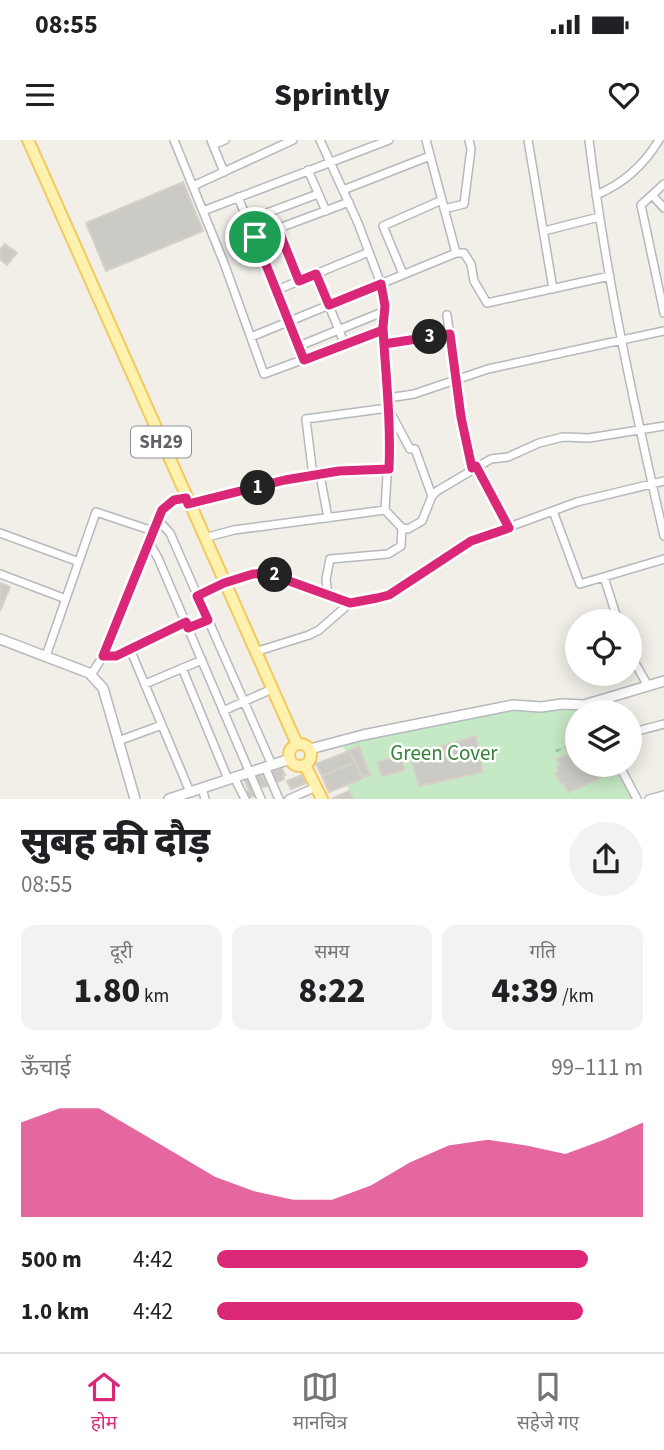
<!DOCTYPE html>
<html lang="hi">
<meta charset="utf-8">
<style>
body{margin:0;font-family:"Source Sans 3","Noto Sans Devanagari",sans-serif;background:#f2f2f2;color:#202124;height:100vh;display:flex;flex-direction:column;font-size:26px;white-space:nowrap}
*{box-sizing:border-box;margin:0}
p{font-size:23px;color:#757577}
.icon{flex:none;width:38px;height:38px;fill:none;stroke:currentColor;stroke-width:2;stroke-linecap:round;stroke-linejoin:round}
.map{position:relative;height:659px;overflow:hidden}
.panel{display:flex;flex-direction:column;background:#fff;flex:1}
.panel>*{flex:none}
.fabs{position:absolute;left:565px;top:469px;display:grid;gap:14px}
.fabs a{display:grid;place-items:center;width:77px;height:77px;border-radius:50%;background:#fff;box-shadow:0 4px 18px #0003;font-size:35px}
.pin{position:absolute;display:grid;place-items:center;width:60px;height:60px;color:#fff;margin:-30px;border:4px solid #fff;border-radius:50%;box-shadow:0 2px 7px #0007}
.km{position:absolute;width:35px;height:35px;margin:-18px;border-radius:50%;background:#222;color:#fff;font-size:19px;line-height:35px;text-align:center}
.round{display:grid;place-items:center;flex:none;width:74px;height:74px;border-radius:37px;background:#f2f2f2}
.headline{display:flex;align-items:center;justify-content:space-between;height:119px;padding:0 21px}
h1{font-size:38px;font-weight:800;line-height:52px}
.metrics{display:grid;grid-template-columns:repeat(3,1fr);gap:10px;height:119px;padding:7px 21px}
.metrics div{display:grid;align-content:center;border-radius:14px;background:#f2f2f2;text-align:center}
.metrics b{font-size:35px;font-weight:800}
.metrics small{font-size:19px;font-weight:400}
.metrics p{font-size:19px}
.chart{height:196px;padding:14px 21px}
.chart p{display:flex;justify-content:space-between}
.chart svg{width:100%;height:126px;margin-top:7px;fill:#db2777;opacity:.7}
ul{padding:0 21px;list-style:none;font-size:23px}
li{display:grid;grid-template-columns:112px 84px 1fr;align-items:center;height:52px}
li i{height:18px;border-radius:9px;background:#db2777}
.status{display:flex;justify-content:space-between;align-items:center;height:49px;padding:0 35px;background:#fff;direction:ltr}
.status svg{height:19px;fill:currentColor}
header{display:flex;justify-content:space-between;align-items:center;height:91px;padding:0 21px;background:#fff;font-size:32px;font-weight:800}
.dock{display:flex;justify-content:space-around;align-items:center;height:98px;border-top:2px solid #e0e0e0;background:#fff;font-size:19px;color:#757577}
.dock a{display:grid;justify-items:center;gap:4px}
.dock .current{color:#db2777}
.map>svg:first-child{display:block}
.green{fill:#c5e8c5}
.building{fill:#cccac5;stroke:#d6d1c6;stroke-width:2}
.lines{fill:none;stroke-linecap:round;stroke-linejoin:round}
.minor-casing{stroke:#b5b8bc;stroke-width:10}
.tertiary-casing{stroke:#b5b8bc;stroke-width:12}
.primary-casing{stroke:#f2c960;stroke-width:14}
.path{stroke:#9cc7a9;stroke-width:2;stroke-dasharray:7 3.5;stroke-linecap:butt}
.minor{stroke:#fff;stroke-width:7}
.tertiary{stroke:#fff;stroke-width:9}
.primary{stroke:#fff2af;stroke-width:10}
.route-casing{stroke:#fff;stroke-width:14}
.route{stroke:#db2777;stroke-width:9}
.labels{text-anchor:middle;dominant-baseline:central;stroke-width:5;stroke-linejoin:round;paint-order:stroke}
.shield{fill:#fff;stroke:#8f9295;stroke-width:2}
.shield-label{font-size:19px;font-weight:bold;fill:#5f6368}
.park-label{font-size:21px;fill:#348238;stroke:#fff}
</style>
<div class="status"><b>08:55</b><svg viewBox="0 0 49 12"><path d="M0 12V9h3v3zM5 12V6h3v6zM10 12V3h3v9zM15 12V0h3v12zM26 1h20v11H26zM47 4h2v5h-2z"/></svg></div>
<header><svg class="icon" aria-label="menu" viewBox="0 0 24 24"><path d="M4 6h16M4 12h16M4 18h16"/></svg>Sprintly<svg class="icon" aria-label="heart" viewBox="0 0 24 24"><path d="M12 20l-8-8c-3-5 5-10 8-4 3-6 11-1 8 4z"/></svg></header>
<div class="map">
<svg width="664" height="659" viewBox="0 0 664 659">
<rect width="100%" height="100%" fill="#f1efe8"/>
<path class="green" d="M513,565L577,568L580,572H578V625H617L634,659H353L347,645L371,635L359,606L346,612L341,601Z"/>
<path class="building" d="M183,42L203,91L106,131L86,83Z
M5,104L17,113L7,125L0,119V110Z
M1,443L10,447L0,471V447Z
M476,596L483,632L419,646L410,615Z
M578,604V625H608L609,628L606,630L608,634L568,653L564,643L561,644L555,633L558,631L557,627L560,626L557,619L568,614L566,609Z
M359,606L370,635L363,637L349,611Z
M349,611L355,622L322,636L316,624Z
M400,616L405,630L382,636L377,622Z
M355,622L362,639L329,652L322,636Z
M281,627L285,635L283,636L284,639L276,643L271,632Z
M261,632L267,646L263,647L262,645L259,646L254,635Z
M302,635L306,643L291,649L287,641Z
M248,637L254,656L247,658L244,653L249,651L244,639Z
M349,651L353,659H331Z"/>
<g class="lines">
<defs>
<path id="minor" d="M174,0L224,123L264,234L383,190
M211,0L224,32
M320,0L358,83L381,144L385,166L383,187L390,284L385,370
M528,0L553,149
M589,0C605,133 634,265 664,396
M213,5L225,0
M308,30L326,71
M664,44L641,65L664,173
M193,46L293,0
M343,50L430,16
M596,55C623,44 644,25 659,0
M652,55L664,68
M238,57L304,220
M444,69L464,64L471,9L469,0
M203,71L389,0
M248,80L318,54
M278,89L299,141
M544,91L599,77
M255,97L349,62
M456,113H464L471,124L474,141L487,163L610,136
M316,134L345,205
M403,134L383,86L442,60
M277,150L369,112
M447,175L461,277L472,328
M251,197L456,113L426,0
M384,204L450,194
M299,206L385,171
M388,258L414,254L488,229L664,191
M476,326L509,388
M320,335L328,378
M313,336L306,279L388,268L410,309H415L432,356
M188,364L284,340L339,331L389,329
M553,371L580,444L664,419
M158,380L170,393L272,625
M0,393L79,422
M204,398L234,390L385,370L402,388L408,389L422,381L432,356L437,351L491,319L508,317L539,303L563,297L589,298L664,286
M149,402L158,418L261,659
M0,434L66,459
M604,437L618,481
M197,455C220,445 242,434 267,433L350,463
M328,456L326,439L330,419L388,414L401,406L402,388
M188,488L208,480
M130,509L190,652
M255,512L309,495L319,490L350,463L389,455L471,401L577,362L664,341
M630,514L648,546
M46,516L96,372L153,391
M103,516H115L186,482
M182,528L228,639
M91,535L105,513L162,370L174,361L186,358
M145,544L202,520
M223,571L272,549
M630,593L664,584
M118,601L162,585
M619,625L637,659
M265,627L279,659
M234,637L245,659
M202,648L205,659
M289,659L316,647
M649,659L664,655"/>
<path id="tertiary" d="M0,499L89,533L103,548L135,659
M310,609L363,595L513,565L541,567L562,564L584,565L664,541
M169,659L290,619"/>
<path id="primary" d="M28,0L297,604
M289 615a11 11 0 1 1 22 0a11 11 0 1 1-22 0Z
M305,625L322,659"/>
</defs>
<use href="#minor" class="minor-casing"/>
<use href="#tertiary" class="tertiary-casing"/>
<use href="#primary" class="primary-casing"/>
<path class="path" d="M556,609L557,611L575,602L578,594"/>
<use href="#minor" class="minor"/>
<use href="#tertiary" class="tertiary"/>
<use href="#primary" class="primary"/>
</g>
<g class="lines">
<defs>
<path id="route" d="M255,97L304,220L383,190C386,237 391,282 389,329L339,331L285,340L188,364L186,358L174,360L162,370L103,516H116L186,482L188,488L208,480L197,456L224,443L253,434L267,433L350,463L377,458L389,455L471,401L509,388L476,326L472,328L461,277L450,194L384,204L383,187L385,166L381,144L329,165L316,134L299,141L278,89L255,97"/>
</defs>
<use href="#route" class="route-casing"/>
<use href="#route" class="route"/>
</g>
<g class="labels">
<rect class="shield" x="131" y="286.5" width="60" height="31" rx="5"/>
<g class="shield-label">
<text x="161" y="302">SH29</text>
</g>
<g class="park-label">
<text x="444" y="613">Green Cover</text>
</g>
</g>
</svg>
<div class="fabs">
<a><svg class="icon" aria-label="locate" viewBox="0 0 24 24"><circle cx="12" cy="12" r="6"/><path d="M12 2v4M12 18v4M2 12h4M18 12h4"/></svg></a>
<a><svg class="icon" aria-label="layers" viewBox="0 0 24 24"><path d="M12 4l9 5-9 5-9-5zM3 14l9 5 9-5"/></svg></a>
</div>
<div class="pin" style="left:255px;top:97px;background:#1e9e55"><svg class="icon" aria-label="arrive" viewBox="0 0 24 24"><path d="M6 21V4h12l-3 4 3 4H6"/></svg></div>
<b class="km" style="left:258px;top:348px">1</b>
<b class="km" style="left:275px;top:435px">2</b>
<b class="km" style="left:430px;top:197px">3</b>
</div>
<section class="panel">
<div class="headline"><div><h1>सुबह की दौड़</h1><p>08:55</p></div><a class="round"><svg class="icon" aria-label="share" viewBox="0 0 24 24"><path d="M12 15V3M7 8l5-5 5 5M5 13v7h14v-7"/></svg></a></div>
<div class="metrics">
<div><p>दूरी</p><b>1.80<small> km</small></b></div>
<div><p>समय</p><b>8:22</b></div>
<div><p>गति</p><b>4:39<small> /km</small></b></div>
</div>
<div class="chart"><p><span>ऊँचाई</span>99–111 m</p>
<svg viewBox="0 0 160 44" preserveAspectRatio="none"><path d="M0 44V11L10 6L20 6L30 14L40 22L50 30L60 35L70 38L80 38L90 33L100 25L110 19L120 17L130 19L140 22L150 17L160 11V44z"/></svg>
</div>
<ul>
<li><b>500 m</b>4:42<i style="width:87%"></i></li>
<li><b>1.0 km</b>4:42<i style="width:86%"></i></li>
</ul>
</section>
<nav class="dock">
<a class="current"><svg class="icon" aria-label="home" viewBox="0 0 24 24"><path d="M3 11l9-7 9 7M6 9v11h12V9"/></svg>होम</a>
<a><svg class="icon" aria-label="map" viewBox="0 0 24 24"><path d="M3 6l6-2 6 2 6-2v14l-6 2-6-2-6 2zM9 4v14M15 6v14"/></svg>मानचित्र</a>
<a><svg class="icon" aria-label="saved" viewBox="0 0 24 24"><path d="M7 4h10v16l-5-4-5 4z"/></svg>सहेजे गए</a>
</nav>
